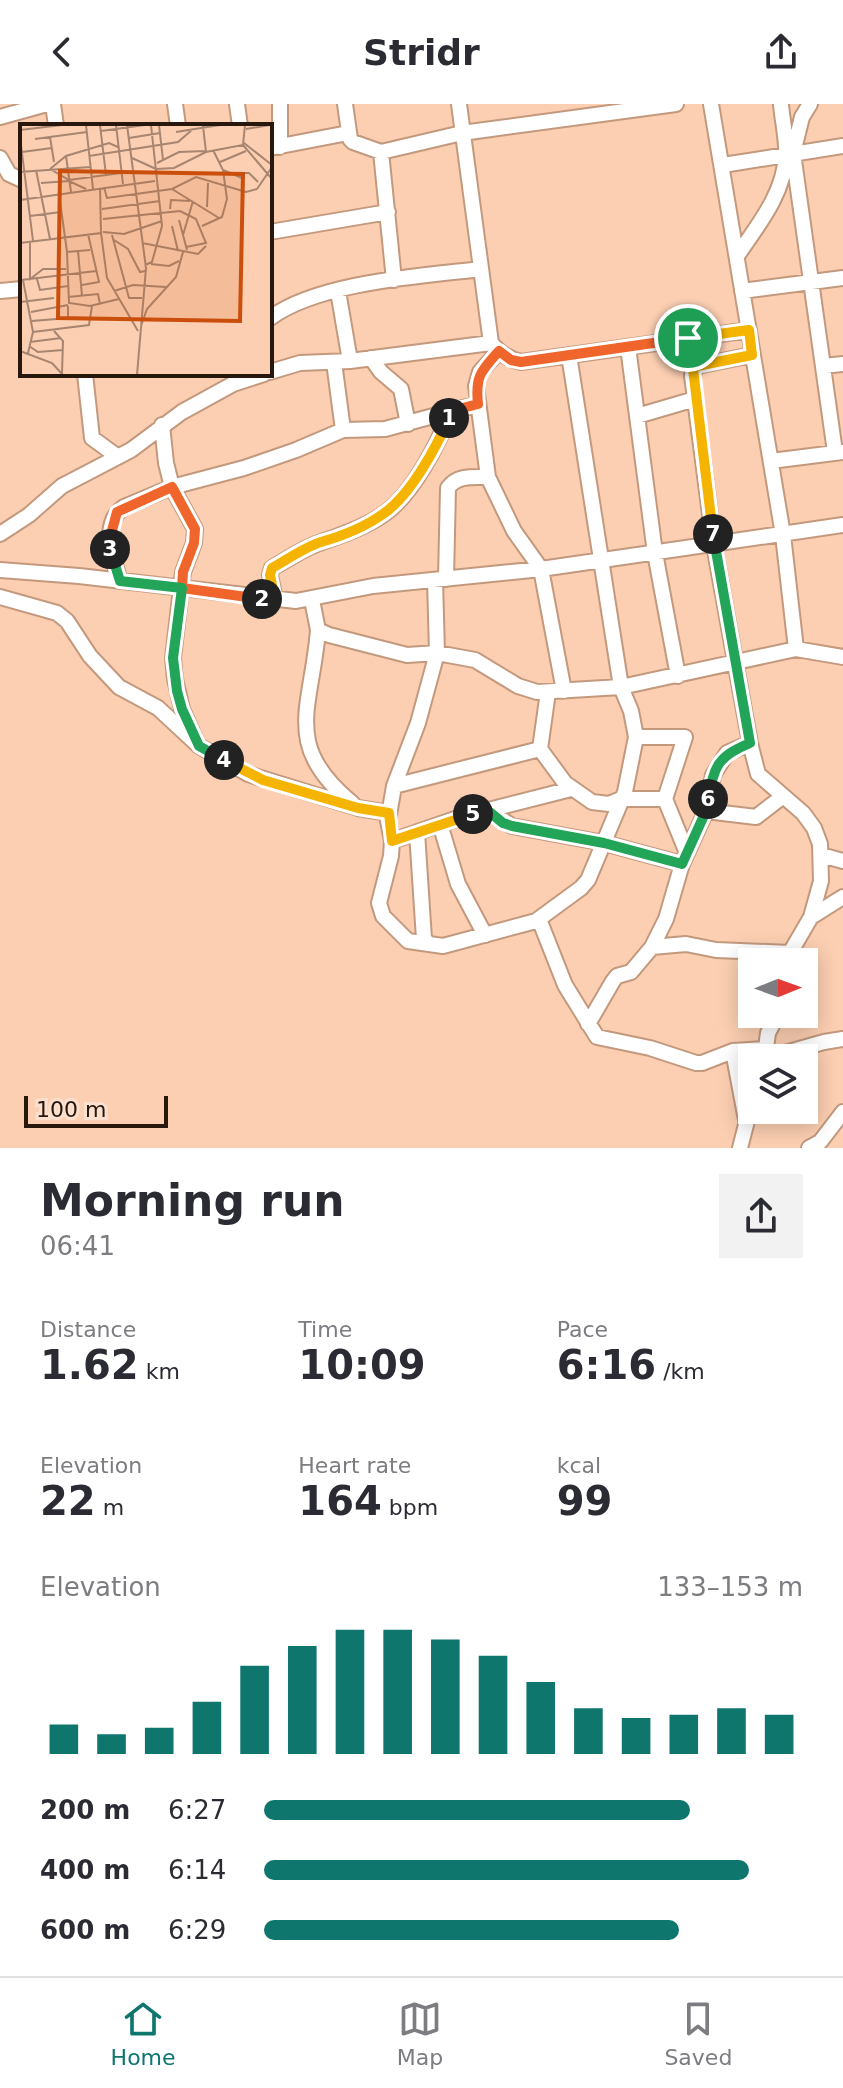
<!DOCTYPE html>
<meta charset="utf-8">
<style>
body{margin:0;font-family:"DejaVu Sans",sans-serif;background:#f2f2f3;color:#2b2b33;height:100vh;display:flex;flex-direction:column;font-size:30px;white-space:nowrap}
*{box-sizing:border-box;margin:0}
p{font-size:26px;color:#7c7c81}
.icon{flex:none;width:44px;height:44px;fill:none;stroke:currentColor;stroke-width:2;stroke-linecap:round;stroke-linejoin:round}
.map{position:relative;height:1044px;overflow:hidden}
.details{display:flex;flex-direction:column;background:#fff;flex:1}
.details>*{flex:none}
.needle{width:52px;rotate:89deg}
.buttons{position:absolute;left:738px;top:844px;display:grid;gap:16px}
.buttons a{display:grid;place-items:center;width:80px;height:80px;border-radius:0px;background:#fff;box-shadow:0 4px 20px #0003;font-size:40px}
.scale{position:absolute;left:24px;bottom:20px;width:144px;box-sizing:border-box;padding-left:8px;border:4px solid #27170c;border-top:0;font-size:22px;line-height:28px;white-space:nowrap;color:#27170c;-webkit-text-stroke:6px #fce0cf;paint-order:stroke}
.pin{position:absolute;display:grid;place-items:center;width:68px;height:68px;color:#fff;margin:-34px;border:4px solid #fff;border-radius:50%;box-shadow:0 2px 8px #0007}
.km{position:absolute;width:40px;height:40px;margin:-20px;border-radius:50%;background:#222;color:#fff;font-size:22px;line-height:40px;text-align:center}
.round{display:grid;place-items:center;flex:none;width:84px;height:84px;border-radius:0px;background:#f2f2f3}
.summary{display:flex;align-items:center;justify-content:space-between;height:136px;padding:0 40px}
h1{font-size:44px;font-weight:800;line-height:60px}
.metrics{display:grid;grid-template-columns:repeat(3,1fr);gap:12px;height:136px;padding:8px 40px}
.metrics div{display:grid;align-content:center}
.metrics b{font-size:40px;font-weight:800}
.metrics small{font-size:22px;font-weight:400}
.metrics p{font-size:22px}
.chart{height:224px;padding:16px 40px}
.chart p{display:flex;justify-content:space-between}
.chart svg{width:100%;height:144px;margin-top:8px;stroke:#0f766e;stroke-width:6}
ul{padding:0 40px;list-style:none;font-size:26px}
li{display:grid;grid-template-columns:128px 96px 1fr;align-items:center;height:60px}
li i{height:20px;border-radius:10px;background:#0f766e}
header{display:flex;justify-content:space-between;align-items:center;height:104px;padding:0 40px;background:#fff;font-size:36px;font-weight:800}
.menu{display:flex;justify-content:space-around;align-items:center;height:112px;border-top:2px solid #e1e1e2;background:#fff;font-size:22px;color:#7c7c81}
.menu a{display:grid;justify-items:center;gap:4px}
.menu .selected{color:#0f766e}
.map>svg:first-child{display:block}
.lines{fill:none;stroke-linecap:round;stroke-linejoin:round}
.minor-casing{stroke:#c3997e;stroke-width:18}
.minor{stroke:#fff;stroke-width:14}
.split-1-casing{stroke:#fff;stroke-width:16}
.split-2-casing{stroke:#fff;stroke-width:16}
.split-3-casing{stroke:#fff;stroke-width:16}
.split-4-casing{stroke:#fff;stroke-width:16}
.split-5-casing{stroke:#fff;stroke-width:16}
.split-6-casing{stroke:#fff;stroke-width:16}
.split-7-casing{stroke:#fff;stroke-width:16}
.split-8-casing{stroke:#fff;stroke-width:16}
.split-1{stroke:#f0652b;stroke-width:10}
.split-2{stroke:#f5b400;stroke-width:10}
.split-3{stroke:#f0652b;stroke-width:10}
.split-4{stroke:#22a559;stroke-width:10}
.split-5{stroke:#f5b400;stroke-width:10}
.split-6{stroke:#22a559;stroke-width:10}
.split-7{stroke:#22a559;stroke-width:10}
.split-8{stroke:#f5b400;stroke-width:10}
.inset-road{fill:none;stroke:#a78570;stroke-width:2}
.view{fill:#cb4f0c;fill-opacity:0.15;stroke:#cb4f0c;stroke-width:4}
.inset-edge{fill:none;stroke:#27170c;stroke-width:4}
</style>
<header><svg class="icon" aria-label="back" viewBox="0 0 24 24"><path d="M15 5l-7 7 7 7"/></svg>Stridr<svg class="icon" aria-label="share" viewBox="0 0 24 24"><path d="M12 15V3M7 8l5-5 5 5M5 13v7h14v-7"/></svg></header>
<div class="map">
<svg width="843" height="1044" viewBox="0 0 843 1044">
<rect width="100%" height="100%" fill="#fccfb2"/>
<g class="lines">
<defs>
<path id="minor" d="M53,0L56,22
M175,0L178,22
M237,0L240,22
M280,0V43
M345,0L350,35L353,38L381,48
M459,0L491,239C500,249 508,255 521,258L749,226
M711,0L783,431L796,545
M810,0L802,13L793,49L835,348
M0,13L47,0
M270,44L348,29
M0,54L9,70L22,76
M723,61L843,42
M270,128L388,108
M737,152C758,121 784,90 786,51C787,34 782,16 781,0
M394,176L381,48L462,29L676,0
M0,187L22,185
M338,187L350,257
M742,187L843,174
M270,214C319,178 421,172 481,165
M628,243L655,449L678,572
M499,247L480,268L476,282L488,373L514,427L541,465L564,587
M752,251L697,262L692,272L714,441L750,639L758,670L803,709L814,724L820,740L821,777L811,813L790,849L788,858
M371,254L381,268L401,285L408,320
M334,258L343,326
M823,262L843,260
M270,268L300,259L350,257L491,239
M85,270L92,334L118,353
M637,312L695,295
M162,321L166,359L172,383L195,425L194,439L183,468L173,554L175,575L182,605L195,635
M771,357L843,348
M0,430L29,411L62,382L131,346L182,308L233,280L264,270
M0,466L79,472L296,497L373,482L541,465L843,421
M446,475L448,384C457,371 473,373 488,373
M120,477C113,455 100,419 124,403L172,383L244,364L296,346L343,326L385,325L478,300
M0,493L57,509L67,517L90,552L119,583L158,604L199,642L248,670L358,704L389,709
M275,496L270,471L272,464C288,455 305,443 322,438C342,431 365,423 384,410C413,390 438,340 451,307
M312,496L318,526L329,531L407,551L437,549L475,556L518,582L537,588L621,583L796,545L843,553
M318,526C312,603 281,641 352,699
M548,588L540,645L565,679L592,698L609,700L621,695H665
M636,633H685L665,695L687,749
M394,682L540,645
M487,706L512,722L604,739L682,760
M706,707L756,713L782,693
M440,720L458,780L485,831
M417,728L424,835L429,840L443,842L536,817L581,784L588,776L625,688L636,633L631,607L621,583L569,251
M392,737L461,713L571,685
M821,751L843,757
M811,813L843,793
M539,815L565,881L597,933L650,944L696,959H702L733,947L765,945L778,951L824,938L843,935
M429,840L408,837L383,812L379,799L391,752L392,737L388,717L394,682L418,619L437,549L435,476
M652,843L686,840L716,846L790,849
M588,920L613,877L617,872L631,868L652,843L666,815L682,760L706,707L713,671L727,649L750,639
M733,947L746,1016
M765,951L768,929L778,910
M740,1044L749,1009
M809,1044L820,1038L843,1008"/>
</defs>
<use href="#minor" class="minor-casing"/>
<use href="#minor" class="minor"/>
</g>
<g class="lines">
<defs>
<path id="split-1" d="M449,314L451,307L478,300C475,272 481,267 499,247L511,256L521,258L688,234"/>
<path id="split-2" d="M262,495L275,496L270,471L272,464C288,455 305,443 321,438C342,432 365,423 383,410C410,392 436,344 449,314"/>
<path id="split-3" d="M110,445V434L117,408L172,383L195,425L194,439L183,468L182,484L262,495"/>
<path id="split-4" d="M110,445L120,477L182,484L173,554L177,587L182,605L199,642L224,656"/>
<path id="split-5" d="M224,656L263,676L358,704L389,709L392,737L473,710"/>
<path id="split-6" d="M473,710L487,706L503,719L512,722L604,739L682,760L706,707L708,695"/>
<path id="split-7" d="M708,695C715,661 717,653 750,639L713,430"/>
<path id="split-8" d="M688,234L749,226L752,251L697,262L693,265L713,430"/>
</defs>
<use href="#split-1" class="split-1-casing"/>
<use href="#split-2" class="split-2-casing"/>
<use href="#split-3" class="split-3-casing"/>
<use href="#split-4" class="split-4-casing"/>
<use href="#split-5" class="split-5-casing"/>
<use href="#split-6" class="split-6-casing"/>
<use href="#split-7" class="split-7-casing"/>
<use href="#split-8" class="split-8-casing"/>
<use href="#split-1" class="split-1"/>
<use href="#split-2" class="split-2"/>
<use href="#split-3" class="split-3"/>
<use href="#split-4" class="split-4"/>
<use href="#split-5" class="split-5"/>
<use href="#split-6" class="split-6"/>
<use href="#split-7" class="split-7"/>
<use href="#split-8" class="split-8"/>
</g>
<g transform="translate(20 20)">
<rect width="252" height="252" fill="#fccfb2"/>
<path class="inset-road" d="M66,1L73,65M80,1L86,51M96,1L103,60M107,1L126,144L117,251M139,1L143,36M183,2L186,28M226,5L250,1M0,6L42,1M81,7L125,1M156,8L200,1M0,13L13,117M30,13L34,38M109,14L140,9M15,15L67,8M224,19L252,41M223,21L252,55M2,28L32,24M46,32L51,68M69,32L158,18L173,5M112,34L136,45L154,44L186,28L223,21L225,1M200,38L226,27M137,39L159,28L185,27M30,45L46,32L89,19L98,23M30,45L49,56L101,49M16,46L30,115M203,46L222,54L223,68M0,48L70,43M217,49H229L238,58M21,59L49,57L66,65M84,63L87,74L152,65L176,53L226,68L237,65L252,43M152,65L199,94M39,70L47,128L70,126M0,76L135,57M187,83L188,59M82,85L140,77M150,85L151,76L170,77M10,92L41,88M83,95L160,87L176,95L186,119L166,123M159,96L167,126M152,102L158,127M182,102L202,93L207,75L203,46L193,26M83,108L104,110L142,97M81,109L87,154L118,207M92,111L109,174H122M163,111L173,77M94,116L108,125L120,148L125,147M0,119L81,109L80,64M122,119L178,130L186,122M58,127L62,172M47,128L49,179L70,182L99,175M131,140L149,142L159,137M125,141L132,138L142,102L131,1M10,155V118M17,155L20,166L48,162M1,156L76,147M3,156L13,208L8,229M9,156L23,145H46M62,161L79,158L68,110M94,167L113,161L146,163M48,173L78,170L80,180M0,178L34,174M11,188L48,181M12,197L48,194V182M121,202L127,185L156,153L163,128M34,207L43,217L42,249M13,208L69,201L72,182M10,218L41,214M9,222L18,228L43,226M0,227L32,239L43,251"/>
<path class="view" d="M40,47L223,50L220,197L38,194Z"/>
<rect width="252" height="252" class="inset-edge"/>
</g>
</svg>
<div class="buttons">
<a><svg class="needle" viewBox="-14 -14 28 28"><path d="M0-13l5 13h-10z" fill="#e53935"/><path d="M0 13l5-13h-10z" fill="#7c7c81"/></svg></a>
<a><svg class="icon" aria-label="layers" viewBox="0 0 24 24"><path d="M12 4l9 5-9 5-9-5zM3 14l9 5 9-5"/></svg></a>
</div>
<div class="scale">100 m</div>
<div class="pin" style="left:688px;top:234px;background:#1e9e55"><svg class="icon" aria-label="arrive" viewBox="0 0 24 24"><path d="M6 21V4h12l-3 4 3 4H6"/></svg></div>
<b class="km" style="left:449px;top:314px">1</b>
<b class="km" style="left:262px;top:495px">2</b>
<b class="km" style="left:110px;top:445px">3</b>
<b class="km" style="left:224px;top:656px">4</b>
<b class="km" style="left:473px;top:710px">5</b>
<b class="km" style="left:708px;top:695px">6</b>
<b class="km" style="left:713px;top:430px">7</b>
</div>
<section class="details">
<div class="summary"><div><h1>Morning run</h1><p>06:41</p></div><a class="round"><svg class="icon" aria-label="share" viewBox="0 0 24 24"><path d="M12 15V3M7 8l5-5 5 5M5 13v7h14v-7"/></svg></a></div>
<div class="metrics">
<div><p>Distance</p><b>1.62<small> km</small></b></div>
<div><p>Time</p><b>10:09</b></div>
<div><p>Pace</p><b>6:16<small> /km</small></b></div>
</div>
<div class="metrics">
<div><p>Elevation</p><b>22<small> m</small></b></div>
<div><p>Heart rate</p><b>164<small> bpm</small></b></div>
<div><p>kcal</p><b>99</b></div>
</div>
<div class="chart"><p><span>Elevation</span>133–153 m</p>
<svg viewBox="0 0 160 44" preserveAspectRatio="none"><path d="M5 44V35M15 44V38M25 44V36M35 44V28M45 44V17M55 44V11M65 44V6M75 44V6M85 44V9M95 44V14M105 44V22M115 44V30M125 44V33M135 44V32M145 44V30M155 44V32"/></svg>
</div>
<ul>
<li><b>200 m</b>6:27<i style="width:79%"></i></li>
<li><b>400 m</b>6:14<i style="width:90%"></i></li>
<li><b>600 m</b>6:29<i style="width:77%"></i></li>
</ul>
</section>
<nav class="menu">
<a class="selected"><svg class="icon" aria-label="home" viewBox="0 0 24 24"><path d="M3 11l9-7 9 7M6 9v11h12V9"/></svg>Home</a>
<a><svg class="icon" aria-label="map" viewBox="0 0 24 24"><path d="M3 6l6-2 6 2 6-2v14l-6 2-6-2-6 2zM9 4v14M15 6v14"/></svg>Map</a>
<a><svg class="icon" aria-label="saved" viewBox="0 0 24 24"><path d="M7 4h10v16l-5-4-5 4z"/></svg>Saved</a>
</nav>
